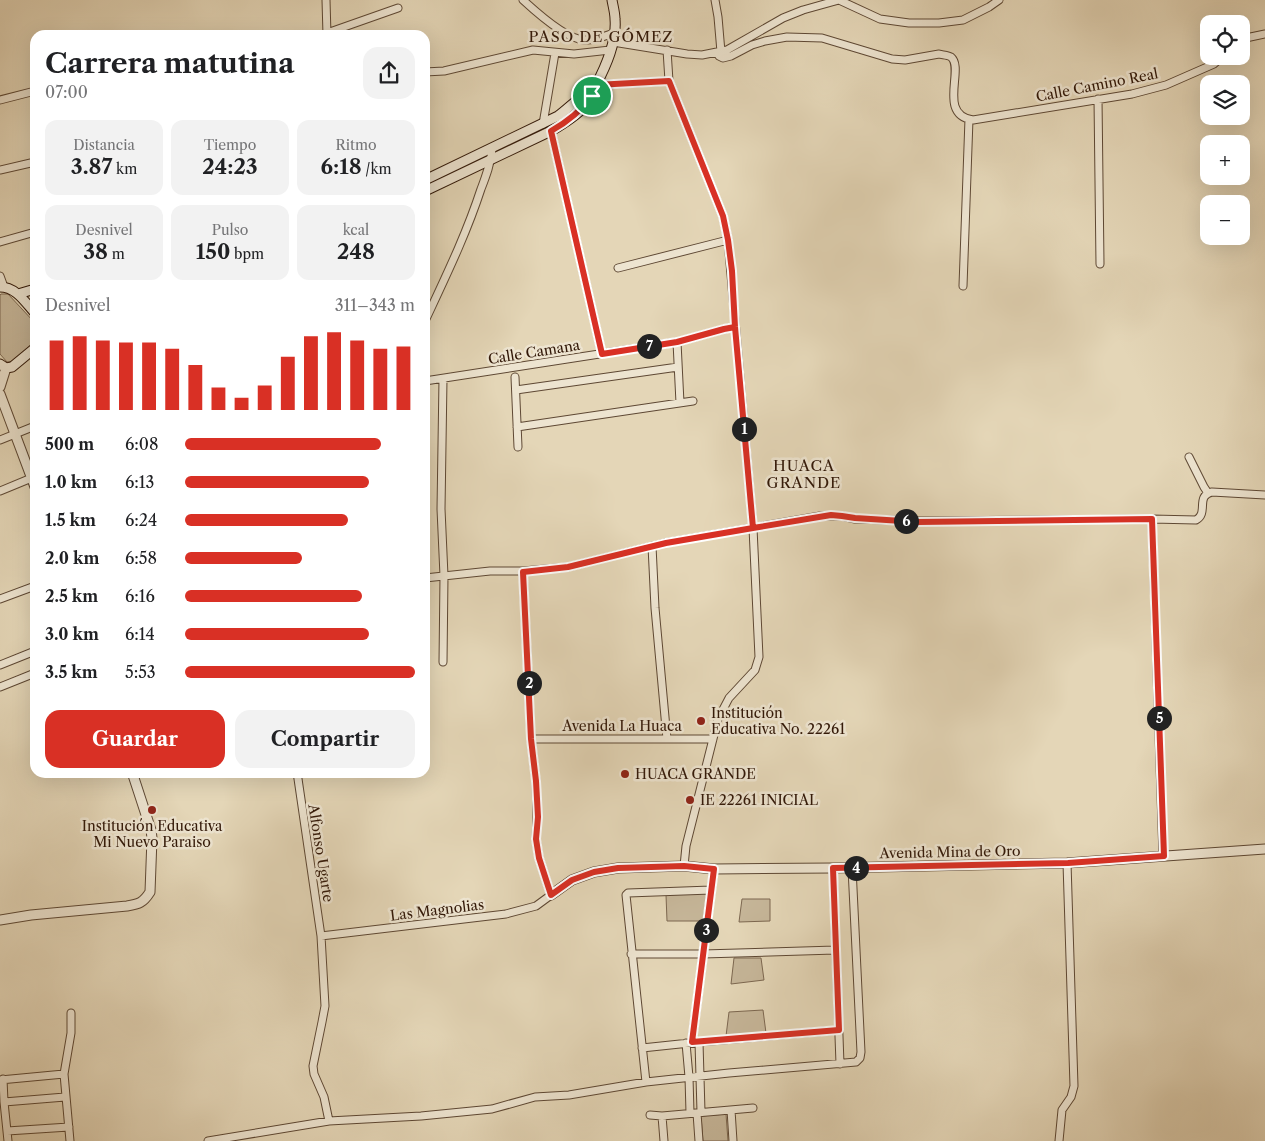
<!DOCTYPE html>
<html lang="es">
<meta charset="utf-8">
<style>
body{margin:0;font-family:"Libre Caslon Text",serif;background:#f2f2f2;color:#202124;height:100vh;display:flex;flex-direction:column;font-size:19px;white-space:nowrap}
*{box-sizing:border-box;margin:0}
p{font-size:16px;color:#757577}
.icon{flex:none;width:28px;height:28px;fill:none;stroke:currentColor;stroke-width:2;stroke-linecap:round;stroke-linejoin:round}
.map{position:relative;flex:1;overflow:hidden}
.sheet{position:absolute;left:30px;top:30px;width:400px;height:748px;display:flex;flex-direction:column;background:#fff;border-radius:15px;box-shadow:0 5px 20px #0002}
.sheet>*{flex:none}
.controls{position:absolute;left:1200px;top:15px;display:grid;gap:10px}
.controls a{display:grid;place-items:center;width:50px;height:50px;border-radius:10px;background:#fff;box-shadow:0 5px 20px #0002;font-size:25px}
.pin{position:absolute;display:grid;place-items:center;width:42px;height:42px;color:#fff;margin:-21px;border:2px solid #fff;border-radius:50%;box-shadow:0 1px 5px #0007}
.km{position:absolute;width:25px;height:25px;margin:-12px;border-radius:50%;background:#222;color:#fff;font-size:14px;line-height:25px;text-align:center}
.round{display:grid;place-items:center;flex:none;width:52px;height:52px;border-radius:15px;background:#f2f2f2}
.head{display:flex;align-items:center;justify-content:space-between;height:85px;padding:0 15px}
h1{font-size:28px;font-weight:700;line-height:38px}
.stats{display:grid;grid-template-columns:repeat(3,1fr);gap:8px;height:85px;padding:5px 15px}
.stats div{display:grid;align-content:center;border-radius:12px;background:#f2f2f2;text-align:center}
.stats b{font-size:21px;font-weight:700}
.stats small{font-size:14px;font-weight:400}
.stats p{font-size:14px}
.chart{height:140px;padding:10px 15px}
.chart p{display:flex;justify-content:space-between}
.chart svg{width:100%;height:90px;margin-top:5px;stroke:#d93025;stroke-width:6}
.cta{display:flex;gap:10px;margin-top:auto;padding:10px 15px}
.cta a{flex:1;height:58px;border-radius:15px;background:#d93025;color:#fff;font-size:20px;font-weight:700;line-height:58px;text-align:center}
.cta a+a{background:#f2f2f2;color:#202124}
ul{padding:0 15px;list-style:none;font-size:16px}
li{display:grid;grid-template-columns:80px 60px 1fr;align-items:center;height:38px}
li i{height:12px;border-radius:6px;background:#d93025}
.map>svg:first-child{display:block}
.green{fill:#c6b699;stroke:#7c6750}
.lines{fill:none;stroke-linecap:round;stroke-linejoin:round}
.minor-casing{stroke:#5e4834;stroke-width:9}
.tertiary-casing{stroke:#5e4834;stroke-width:11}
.secondary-casing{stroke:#321808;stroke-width:11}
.minor{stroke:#ede4d0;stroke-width:7}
.tertiary{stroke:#ede4d0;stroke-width:9}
.secondary{stroke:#ede4d0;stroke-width:9}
.route-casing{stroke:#fff;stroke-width:10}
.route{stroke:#d93025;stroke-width:6}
.poi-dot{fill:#8f2418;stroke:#ede4d0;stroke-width:2}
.labels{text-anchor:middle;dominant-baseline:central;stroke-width:5;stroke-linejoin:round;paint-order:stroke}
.street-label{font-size:14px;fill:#321808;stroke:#ede4d0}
.poi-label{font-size:14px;fill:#321808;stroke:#ede4d0;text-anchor:start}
.neighbourhood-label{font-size:15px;letter-spacing:1px;fill:#321808;stroke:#ede4d0}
</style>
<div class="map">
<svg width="1265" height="1141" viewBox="0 0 1265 1141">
<rect width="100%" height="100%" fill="#e4d6b7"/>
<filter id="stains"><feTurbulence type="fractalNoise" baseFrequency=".004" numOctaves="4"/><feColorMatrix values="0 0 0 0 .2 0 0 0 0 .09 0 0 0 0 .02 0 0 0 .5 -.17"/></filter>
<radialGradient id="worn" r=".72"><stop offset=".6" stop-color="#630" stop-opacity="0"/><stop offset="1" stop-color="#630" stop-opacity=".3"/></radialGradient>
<path class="green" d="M1,294H8L35,323V342L14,361L7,362L0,354V295Z
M707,893L703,921H667L666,895Z
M742,899H770V921L739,922Z
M734,958H761L764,980L731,984Z
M763,1010L766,1033L726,1036L729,1012Z
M726,1114L728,1141H703L701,1116Z"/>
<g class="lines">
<defs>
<path id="minor" d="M326,0L327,35
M523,0C536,12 566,39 584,40C594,41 605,36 614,33
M715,0L718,17L721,52
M327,33L398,8
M1241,39L1265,34
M613,42L687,54L702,55L727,50L783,18L803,10L839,0L880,19L909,23H939L963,20L989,7L999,0
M667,50L669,81L723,216L728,240L753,528L759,657L755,670L729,698L718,719L686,846L684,866
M717,53L719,56L723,58L731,56L752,45L765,41L787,37L822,38L892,59L905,60L939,54C942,55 948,55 951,57C965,68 937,115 973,120L1132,94L1166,85L1214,64L1223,56
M425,72L444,71L533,50L574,54L610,50
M596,85L669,81
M1098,99L1100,264
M0,100L35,91
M543,124L555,53
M551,131L602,354
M0,170L35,162
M0,242L35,232
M618,268L728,240
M0,276L4,287
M963,286L969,119
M425,321C445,278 466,235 481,189C486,176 491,163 492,149
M677,342L680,403
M515,377L518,447
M443,379L441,509L444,576L443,662
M425,381L677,342L724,329L735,327
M516,390L678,367
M517,427L693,401
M0,440L35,426
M1189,457L1204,487L1208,493
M0,491L34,477
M1152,519L1163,856
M652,546L655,608L667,739
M425,578L490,571H523L568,567L665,543L820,516H842L855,519L919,521L1152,519L1196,520C1209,513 1195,496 1212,492L1265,495
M0,599L35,586
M0,665L35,651
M0,687L35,673
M531,739H713
M297,772L321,936L325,1006L322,1022L313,1066L314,1074L324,1097L329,1121
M833,868L840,1064
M321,936L506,914L536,906L551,895L539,858L536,839L537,817L536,781L531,739L523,571
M631,954H703L835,950
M692,1042L714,869
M699,1042L701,1112
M686,1043L689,1077L690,1113
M642,1048L699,1042L839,1030
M3,1079L4,1102L8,1141
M0,1080L64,1074
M646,1082L626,895L628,893L711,890
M4,1102L65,1097
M731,1110L733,1141
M697,1113L699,1141
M650,1115L662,1116L753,1108
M662,1116L664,1141
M7,1131L69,1127
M70,1141L64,1074L71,1033V1013
M208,1141L329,1121L421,1116L492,1109L535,1097L569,1095L646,1082L729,1073L856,1062L860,1058L861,1052L852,868
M1059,1141L1062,1110L1071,1097L1074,1086L1067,863"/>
<path id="tertiary" d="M0,387L6,368
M0,394L35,487
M551,895L572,880L594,872L618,868L684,866L714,869L833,868L1067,863L1265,849
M0,920L31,915L127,906C139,904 143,903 150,892L152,838L151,830L132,772"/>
<path id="secondary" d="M425,180L558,116C569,108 582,94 594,89
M425,191L551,131C563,124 576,116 585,106C591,99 592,93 596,85C606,66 617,42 615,19C615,13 613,6 612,0
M0,287C16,287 25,302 35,313
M18,294L35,289
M0,364L6,368L12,367L35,348"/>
</defs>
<use href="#minor" class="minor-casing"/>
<use href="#tertiary" class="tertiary-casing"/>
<use href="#secondary" class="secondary-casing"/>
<use href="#minor" class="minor"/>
<use href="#tertiary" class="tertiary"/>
<use href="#secondary" class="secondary"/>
</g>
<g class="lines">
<defs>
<path id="route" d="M592,96L596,85L669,81L723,216L728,240L732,271L735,327L753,528L666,543L568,567L523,572L531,739L536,781L538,817L536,839L539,858L551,895L572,880L594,872L618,868L684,866L714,869L692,1042L839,1030L833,868L1068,863L1164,856L1152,519L918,522L855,518L842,516L831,515L753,528L735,327L724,329L677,342L602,354L551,131C567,122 581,111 592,96"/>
</defs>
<use href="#route" class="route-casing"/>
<use href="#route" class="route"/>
</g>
<g class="poi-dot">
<circle cx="701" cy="721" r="5"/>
<circle cx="625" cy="774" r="5"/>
<circle cx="690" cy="800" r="5"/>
<circle cx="152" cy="810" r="5"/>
</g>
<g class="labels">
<g class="street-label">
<text transform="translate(1097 85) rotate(-11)">Calle Camino Real</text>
<text transform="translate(534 352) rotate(-9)">Calle Camana</text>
<text x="622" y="726">Avenida La Huaca</text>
<text transform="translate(950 852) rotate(-1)">Avenida Mina de Oro</text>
<text transform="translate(321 853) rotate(81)">Alfonso Ugarte</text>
<text transform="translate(437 910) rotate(-7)">Las Magnolias</text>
</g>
<g class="poi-label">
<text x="711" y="713">Institución<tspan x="711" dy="16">Educativa No. 22261</tspan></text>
<text x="635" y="774">HUACA GRANDE</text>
<text x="700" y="800">IE 22261 INICIAL</text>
<text x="152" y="826" text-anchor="middle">Institución Educativa<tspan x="152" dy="16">Mi Nuevo Paraiso</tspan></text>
</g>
<g class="neighbourhood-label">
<text x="601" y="36">PASO DE GÓMEZ</text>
<text x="804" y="465">HUACA<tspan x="804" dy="17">GRANDE</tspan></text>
</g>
</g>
<rect width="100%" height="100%" filter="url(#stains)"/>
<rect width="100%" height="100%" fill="url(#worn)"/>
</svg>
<div class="controls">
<a><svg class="icon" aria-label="locate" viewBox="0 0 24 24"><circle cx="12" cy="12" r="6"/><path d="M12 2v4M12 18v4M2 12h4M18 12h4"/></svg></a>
<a><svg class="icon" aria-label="layers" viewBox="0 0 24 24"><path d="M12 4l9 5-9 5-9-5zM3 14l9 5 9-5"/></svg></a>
<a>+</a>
<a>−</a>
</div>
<div class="pin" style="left:592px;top:96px;background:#1e9e55"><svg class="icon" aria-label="arrive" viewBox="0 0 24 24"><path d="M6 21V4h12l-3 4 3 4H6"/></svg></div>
<b class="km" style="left:744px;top:429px">1</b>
<b class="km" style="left:529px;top:683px">2</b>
<b class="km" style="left:706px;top:930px">3</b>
<b class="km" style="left:856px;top:868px">4</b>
<b class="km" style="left:1159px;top:718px">5</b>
<b class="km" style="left:906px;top:521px">6</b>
<b class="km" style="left:649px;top:346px">7</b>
<section class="sheet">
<div class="head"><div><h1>Carrera matutina</h1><p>07:00</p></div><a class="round"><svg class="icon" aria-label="share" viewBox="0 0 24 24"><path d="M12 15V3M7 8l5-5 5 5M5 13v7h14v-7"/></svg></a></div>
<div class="stats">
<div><p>Distancia</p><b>3.87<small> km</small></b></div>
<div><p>Tiempo</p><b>24:23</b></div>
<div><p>Ritmo</p><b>6:18<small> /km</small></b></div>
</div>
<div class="stats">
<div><p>Desnivel</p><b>38<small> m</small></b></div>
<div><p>Pulso</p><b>150<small> bpm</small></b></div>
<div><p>kcal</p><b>248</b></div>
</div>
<div class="chart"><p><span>Desnivel</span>311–343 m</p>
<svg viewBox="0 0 160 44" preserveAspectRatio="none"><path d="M5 44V10M15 44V8M25 44V10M35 44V11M45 44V11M55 44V14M65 44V22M75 44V33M85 44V38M95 44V32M105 44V18M115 44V8M125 44V6M135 44V10M145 44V14M155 44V13"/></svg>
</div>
<ul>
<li><b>500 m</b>6:08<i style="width:85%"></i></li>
<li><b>1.0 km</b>6:13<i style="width:80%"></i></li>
<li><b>1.5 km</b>6:24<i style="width:71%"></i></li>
<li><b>2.0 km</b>6:58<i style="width:51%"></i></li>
<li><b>2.5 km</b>6:16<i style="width:77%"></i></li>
<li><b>3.0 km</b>6:14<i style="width:80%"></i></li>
<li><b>3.5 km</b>5:53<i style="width:100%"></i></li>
</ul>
<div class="cta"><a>Guardar</a><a>Compartir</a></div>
</section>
</div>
